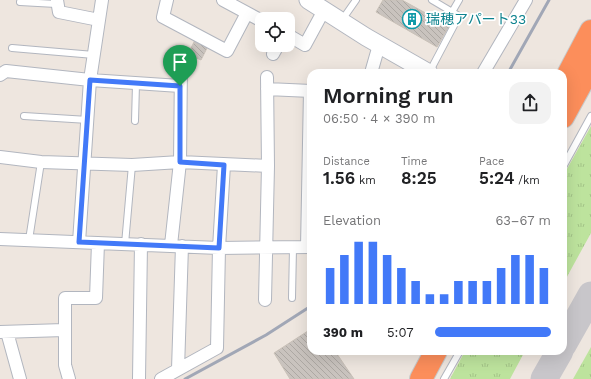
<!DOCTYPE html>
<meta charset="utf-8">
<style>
body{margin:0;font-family:"Work Sans","Noto Sans JP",sans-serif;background:#f2f2f2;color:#202124;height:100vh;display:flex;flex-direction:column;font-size:15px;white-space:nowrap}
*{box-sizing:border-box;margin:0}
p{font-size:13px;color:#757577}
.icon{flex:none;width:22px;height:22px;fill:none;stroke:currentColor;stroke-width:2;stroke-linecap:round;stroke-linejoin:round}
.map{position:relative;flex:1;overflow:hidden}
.side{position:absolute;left:307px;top:69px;width:260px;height:286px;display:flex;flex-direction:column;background:#fff;border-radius:12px;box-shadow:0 4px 16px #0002}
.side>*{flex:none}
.controls{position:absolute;left:255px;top:12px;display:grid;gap:8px}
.controls a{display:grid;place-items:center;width:40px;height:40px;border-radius:8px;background:#fff;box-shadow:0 4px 16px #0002;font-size:20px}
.pin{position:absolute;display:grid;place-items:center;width:34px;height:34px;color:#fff;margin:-41px -17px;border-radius:50% 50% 50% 0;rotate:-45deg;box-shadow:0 0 4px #0007}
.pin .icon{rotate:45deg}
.round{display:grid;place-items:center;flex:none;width:42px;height:42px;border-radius:12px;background:#f2f2f2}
.overview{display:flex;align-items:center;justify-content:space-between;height:68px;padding:0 16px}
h1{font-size:22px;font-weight:600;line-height:30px}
.metrics{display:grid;grid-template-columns:repeat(3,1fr);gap:6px;height:68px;padding:4px 16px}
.metrics div{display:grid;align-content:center}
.metrics b{font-size:17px;font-weight:600}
.metrics small{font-size:11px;font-weight:400}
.metrics p{font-size:11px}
.chart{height:112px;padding:8px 16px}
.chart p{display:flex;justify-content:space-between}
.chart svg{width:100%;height:72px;margin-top:4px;stroke:#4279f8;stroke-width:6}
ul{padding:0 16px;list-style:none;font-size:13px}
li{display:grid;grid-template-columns:64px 48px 1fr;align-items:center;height:30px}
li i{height:10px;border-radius:5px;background:#4279f8}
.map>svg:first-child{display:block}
.grass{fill:url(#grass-tufts)}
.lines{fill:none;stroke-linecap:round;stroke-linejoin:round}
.taxiway{stroke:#c8c6ca;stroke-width:27}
.building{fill:url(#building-back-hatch);stroke:#c9c1b8}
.lane-casing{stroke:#b2b6bf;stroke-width:8}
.street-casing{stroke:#b2b6bf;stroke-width:14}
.secondary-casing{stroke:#b2b6bf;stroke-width:19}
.highway-casing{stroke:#c8c8c8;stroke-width:24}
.lane{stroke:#fff;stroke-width:6}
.street{stroke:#fff;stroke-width:12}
.secondary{stroke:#fff;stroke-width:17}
.highway{stroke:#fc8e5b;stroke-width:22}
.rail{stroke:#a1a7b6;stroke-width:3}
.route-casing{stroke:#fff;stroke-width:8}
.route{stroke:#4279f8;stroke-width:5}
.labels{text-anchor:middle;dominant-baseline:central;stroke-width:3.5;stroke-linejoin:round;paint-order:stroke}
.culture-label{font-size:14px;fill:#0d838f;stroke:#fff;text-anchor:start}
</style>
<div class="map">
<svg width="591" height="379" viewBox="0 0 591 379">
<defs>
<pattern id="grass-tufts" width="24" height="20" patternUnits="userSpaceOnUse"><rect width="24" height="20" fill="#bde39d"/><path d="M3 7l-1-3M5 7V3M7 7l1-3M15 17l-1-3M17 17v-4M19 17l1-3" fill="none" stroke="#a3c387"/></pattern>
<pattern id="building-back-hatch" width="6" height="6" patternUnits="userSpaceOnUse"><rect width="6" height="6" fill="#c9c3be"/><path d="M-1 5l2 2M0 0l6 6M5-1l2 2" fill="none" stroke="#ada8a3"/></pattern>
</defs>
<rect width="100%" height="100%" fill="#eee6df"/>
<path class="grass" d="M591,126V233L563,284V176Z
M591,347V379H573Z
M465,351H525L510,379H450Z"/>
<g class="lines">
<path class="taxiway" d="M563,345L591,295
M544,379L560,351"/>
</g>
<path class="building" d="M383,0H402L449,26L437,47L376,12Z
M195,40L208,46L201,60L188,54Z
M311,329V351H335L354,379H290L274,353Z"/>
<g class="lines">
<defs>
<path id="lane" d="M20,2L56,4
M452,12L459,0
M342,20L356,0
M12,48L94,55
M430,71L459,16L432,0
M24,116L88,120
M135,121L136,84
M563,167L591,116
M29,240L41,162
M125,244L132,165
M292,298L293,248
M444,379L460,351"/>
<path id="street" d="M57,0L59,12L99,20
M167,0L163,17L227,51L247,13
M223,0L262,21
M288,35L305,45L324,10
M273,54L278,45
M371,73L379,45
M483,73L526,0
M0,75L6,71L90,80L180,86
M267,89L311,91
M0,157L41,162L132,165L180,162L268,166
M0,239L219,248L311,247
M79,242L90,80L102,0
M171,245L180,162L181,65
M307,247L310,91
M265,300L268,166L267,77
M0,332L64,330
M7,332L20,379
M178,369L182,246
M69,379L65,365V298H96L98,243
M139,379L141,244
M161,379L217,348L219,248L224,165"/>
<path id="secondary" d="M308,0L366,37L429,73"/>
<path id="highway" d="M563,84L591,31
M563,117L591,66
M421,379L436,351"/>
</defs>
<use href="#lane" class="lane-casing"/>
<use href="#street" class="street-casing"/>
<use href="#secondary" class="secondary-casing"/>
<use href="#highway" class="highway-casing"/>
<use href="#lane" class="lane"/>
<use href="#street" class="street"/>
<use href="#secondary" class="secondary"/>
<use href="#highway" class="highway"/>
<path class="rail" d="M508,73L549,0
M185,379L266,335L311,306"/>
</g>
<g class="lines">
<defs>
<path id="route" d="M90,80L180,86V162L224,165L219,248L79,242Z"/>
</defs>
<use href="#route" class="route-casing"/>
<use href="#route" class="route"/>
</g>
<defs>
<symbol id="building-ring" viewBox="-11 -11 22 22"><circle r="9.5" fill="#fff" stroke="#0f9aa8" stroke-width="1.5"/><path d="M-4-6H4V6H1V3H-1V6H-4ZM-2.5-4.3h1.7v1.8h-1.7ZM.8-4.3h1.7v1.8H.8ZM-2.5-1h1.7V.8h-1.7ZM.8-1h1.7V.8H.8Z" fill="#0f9aa8"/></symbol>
</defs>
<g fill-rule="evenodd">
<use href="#building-ring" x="401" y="8" width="22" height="22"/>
</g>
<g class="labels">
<g class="culture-label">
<text x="426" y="19">瑞穂アパート33</text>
</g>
</g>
</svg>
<div class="controls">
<a><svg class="icon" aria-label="locate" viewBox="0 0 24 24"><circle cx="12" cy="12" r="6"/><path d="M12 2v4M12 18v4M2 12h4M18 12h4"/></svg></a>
</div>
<div class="pin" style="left:180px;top:86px;background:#1e9e55"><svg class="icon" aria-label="arrive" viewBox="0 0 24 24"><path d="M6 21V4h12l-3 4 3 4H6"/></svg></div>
<section class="side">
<div class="overview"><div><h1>Morning run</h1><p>06:50 · 4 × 390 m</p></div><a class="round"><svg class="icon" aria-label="share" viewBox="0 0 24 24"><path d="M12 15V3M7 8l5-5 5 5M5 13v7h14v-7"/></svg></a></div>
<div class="metrics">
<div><p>Distance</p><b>1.56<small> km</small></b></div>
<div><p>Time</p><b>8:25</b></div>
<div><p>Pace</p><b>5:24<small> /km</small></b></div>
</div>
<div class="chart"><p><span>Elevation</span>63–67 m</p>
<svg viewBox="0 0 160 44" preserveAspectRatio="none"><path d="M5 44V22M15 44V14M25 44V6M35 44V6M45 44V14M55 44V22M65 44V30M75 44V38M85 44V38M95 44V30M105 44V30M115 44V30M125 44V22M135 44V14M145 44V14M155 44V22"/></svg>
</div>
<ul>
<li><b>390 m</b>5:07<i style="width:100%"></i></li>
</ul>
</section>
</div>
